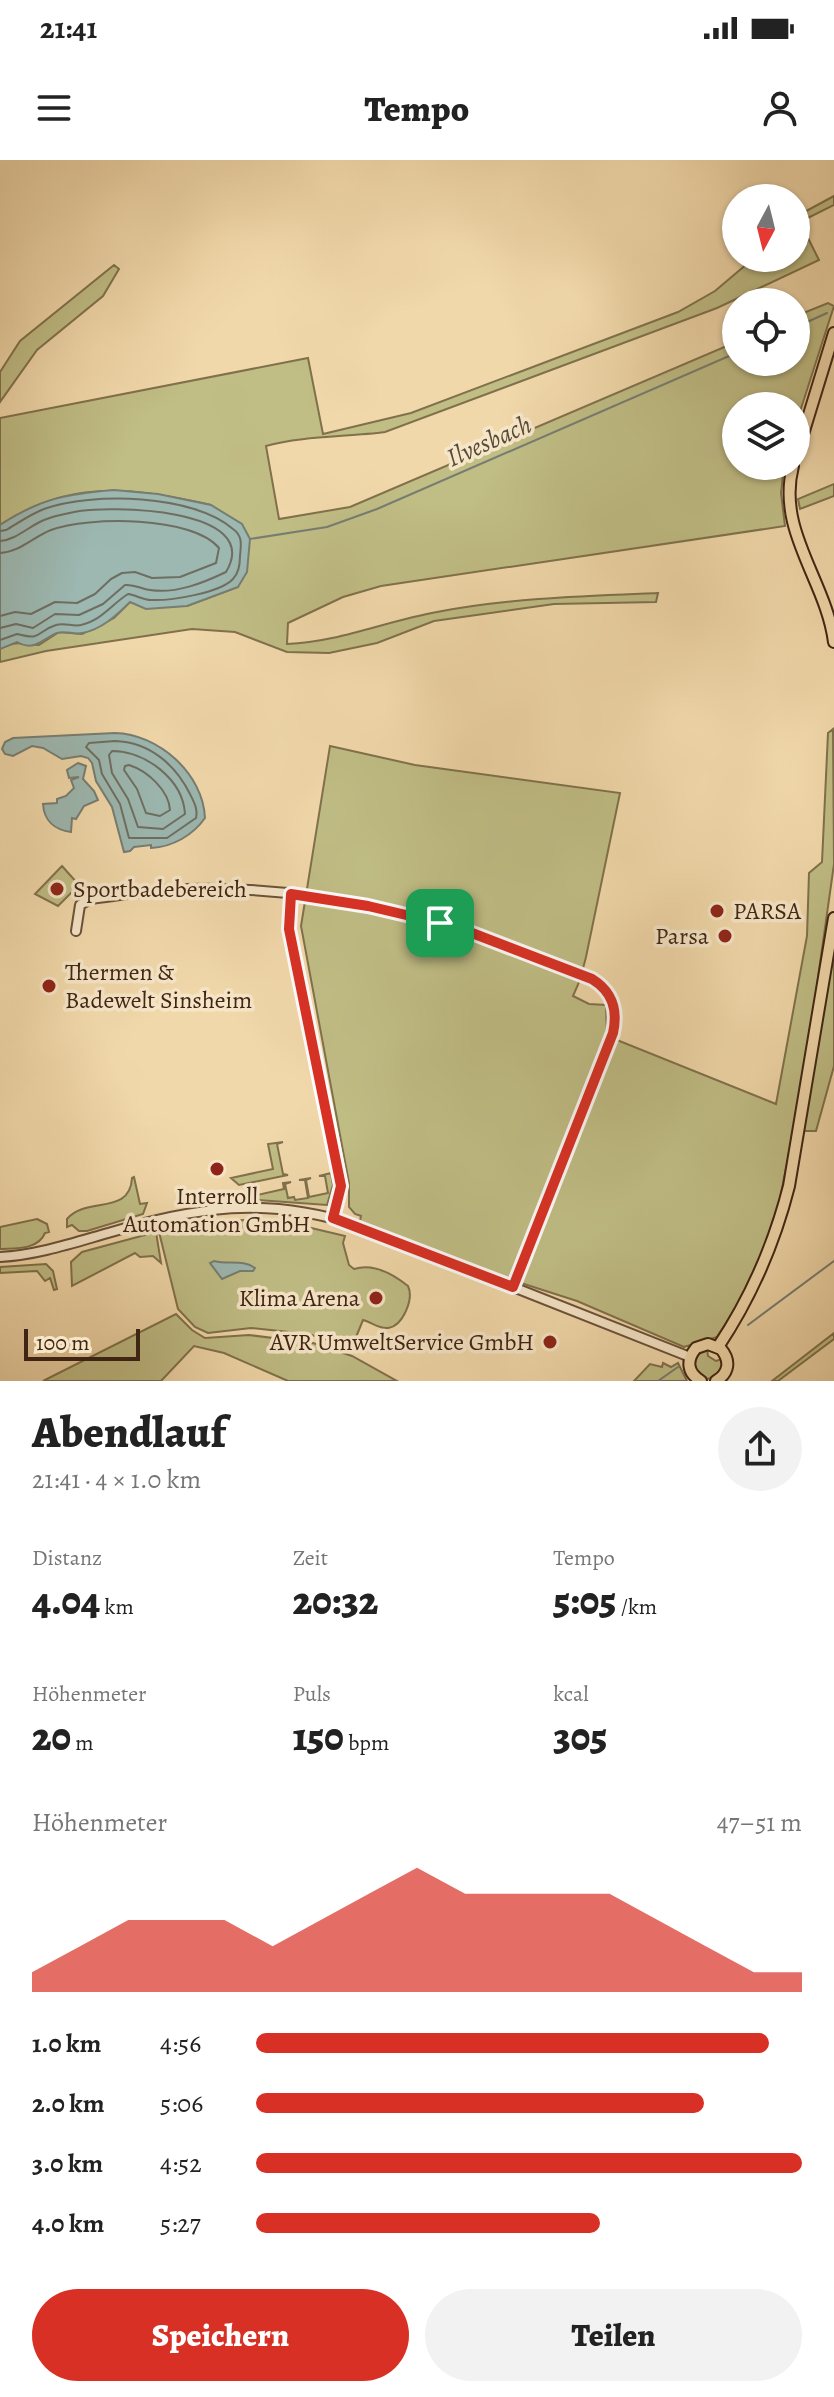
<!DOCTYPE html>
<html lang="de">
<meta charset="utf-8">
<style>
body{margin:0;font-family:Alegreya,serif;background:#f2f2f2;color:#222;height:100vh;display:flex;flex-direction:column;font-size:30px;white-space:nowrap}
*{box-sizing:border-box;margin:0}
p{font-size:26px;color:#767676}
.icon{flex:none;width:44px;height:44px;fill:none;stroke:currentColor;stroke-width:2;stroke-linecap:round;stroke-linejoin:round}
.map{position:relative;height:1221px;overflow:hidden}
.drawer{display:flex;flex-direction:column;background:#fff;flex:1}
.drawer>*{flex:none}
.needle{width:52px;rotate:187deg}
.tools{position:absolute;left:722px;top:24px;display:grid;gap:16px}
.tools a{display:grid;place-items:center;width:88px;height:88px;border-radius:50%;background:#fff;box-shadow:0 2px 6px #0004;font-size:40px}
.scale{position:absolute;left:24px;bottom:20px;width:116px;box-sizing:border-box;padding-left:8px;border:4px solid #402514;border-top:0;font-size:22px;line-height:28px;white-space:nowrap;color:#402514;-webkit-text-stroke:6px #f6e6c8;paint-order:stroke}
.pin{position:absolute;display:grid;place-items:center;width:68px;height:68px;color:#fff;margin:-34px;border-radius:16px;box-shadow:0 4px 12px #0006}
.round{display:grid;place-items:center;flex:none;width:84px;height:84px;border-radius:42px;background:#f2f2f2}
.headline{display:flex;align-items:center;justify-content:space-between;height:136px;padding:0 32px}
h1{font-size:44px;font-weight:800;line-height:60px}
.metrics{display:grid;grid-template-columns:repeat(3,1fr);gap:12px;height:136px;padding:8px 32px}
.metrics div{display:grid;align-content:center}
.metrics b{font-size:40px;font-weight:800}
.metrics small{font-size:22px;font-weight:400}
.metrics p{font-size:22px}
.chart{height:224px;padding:16px 32px}
.chart p{display:flex;justify-content:space-between}
.chart svg{width:100%;height:144px;margin-top:8px;fill:#d93025;opacity:.7}
.primary-button{display:flex;gap:16px;margin-top:auto;padding:16px 32px}
.primary-button a{flex:1;height:92px;border-radius:48px;background:#d93025;color:#fff;font-size:32px;font-weight:800;line-height:92px;text-align:center}
.primary-button a+a{background:#f2f2f2;color:#222}
ul{padding:0 32px;list-style:none;font-size:26px}
li{display:grid;grid-template-columns:128px 96px 1fr;align-items:center;height:60px}
li i{height:20px;border-radius:10px;background:#d93025}
.status{display:flex;justify-content:space-between;align-items:center;height:56px;padding:0 40px;background:#fff;direction:ltr}
.status svg{height:22px;fill:currentColor}
header{display:flex;justify-content:space-between;align-items:center;height:104px;padding:0 32px;background:#fff;font-size:36px;font-weight:800}
.map>svg:first-child{display:block}
.green{fill:#c0bd85;stroke:#80714c;stroke-width:2}
.water{fill:#9cb8b1;stroke:#777d72;stroke-width:2}
.lines{fill:none;stroke-linecap:round;stroke-linejoin:round}
.shore{stroke:#6e6e62;stroke-width:2}
.stream{stroke:#777d72;stroke-width:2}
.minor-casing{stroke:#6c523a;stroke-width:12}
.major-casing{stroke:#402514;stroke-width:14}
.minor{stroke:#f6e6c8;stroke-width:8}
.major{stroke:#f1d8aa;stroke-width:10}
.route-casing{stroke:#fff;stroke-width:16}
.route{stroke:#d93025;stroke-width:10}
.poi-dot{fill:#8f2418;stroke:#f6e6c8;stroke-width:3}
.labels{text-anchor:middle;dominant-baseline:central;stroke-width:7;stroke-linejoin:round;paint-order:stroke}
.poi-label{font-size:24px;fill:#402514;stroke:#f6e6c8;text-anchor:start}
.water-label{font-size:26px;font-style:italic;fill:#574a3b;stroke:#f6e6c8}
</style>
<div class="status"><b>21:41</b><svg viewBox="0 0 49 12"><path d="M0 12V9h3v3zM5 12V6h3v6zM10 12V3h3v9zM15 12V0h3v12zM26 1h20v11H26zM47 4h2v5h-2z"/></svg></div>
<header><svg class="icon" aria-label="menu" viewBox="0 0 24 24"><path d="M4 6h16M4 12h16M4 18h16"/></svg>Tempo<svg class="icon" aria-label="person" viewBox="0 0 24 24"><circle cx="12" cy="8" r="4"/><path d="M4 21q1-7 8-7t8 7"/></svg></header>
<div class="map">
<svg width="834" height="1221" viewBox="0 0 834 1221">
<rect width="100%" height="100%" fill="#f1d8aa"/>
<filter id="stains"><feTurbulence type="fractalNoise" baseFrequency=".0025" numOctaves="4"/><feColorMatrix values="0 0 0 0 .2 0 0 0 0 .09 0 0 0 0 .02 0 0 0 .5 -.17"/></filter>
<radialGradient id="worn" r=".72"><stop offset=".6" stop-color="#630" stop-opacity="0"/><stop offset="1" stop-color="#630" stop-opacity=".3"/></radialGradient>
<path class="green" d="M834,36V45L800,62L797,56Z
M802,66L819,100L717,148L385,272C348,277 301,276 266,286L279,359L350,347L736,182V202H796V156L828,143L834,146L796,264V246H736V306H784L781,333L785,366L381,426L343,437L288,463L287,484C339,482 386,461 437,452C510,438 585,436 658,433L656,442L554,444L434,461L377,483L329,493L287,492L235,472L192,469L46,491L0,502V489C14,481 24,483 39,485L59,472L82,474L114,458L130,442L187,446L238,427L211,345C131,328 73,318 0,365V258L308,198L323,274L411,253L678,152L715,131L754,98H796V69Z
M114,105L119,109L103,136L37,190L0,242V212L20,181Z
M834,324V336L800,349L798,339Z
M833,569L834,704L804,917L777,1054L763,1099L738,1145L717,1177L684,1187L577,1141L496,1115L360,1061L361,1056L355,1054L349,1047V1023L301,766L330,586L415,605L620,633L586,797L580,820L573,836L589,844L606,845L607,876L776,944L807,776L809,713L822,702L828,573Z
M62,706L79,725L58,746L35,734Z
M834,789V906L816,971H803Z
M283,982L277,984L283,1014L288,1015L239,1025L231,1018L273,1009L268,984Z
M331,1013L333,1025L327,1045L243,1039L242,1032L247,1031L248,1037L284,1029L283,1023L291,1022L285,1024L288,1038L294,1037L295,1040L308,1038L305,1020H299L311,1018L306,1020L309,1037L328,1033L325,1016H319Z
M134,1017L140,1044L147,1043L143,1054L87,1071H79L72,1065L67,1067V1059C86,1036 130,1056 132,1018Z
M37,1059L47,1064L49,1072L45,1073C38,1090 16,1088 0,1089V1067Z
M246,1060L286,1062L345,1076L343,1083L349,1105L354,1109C373,1103 393,1114 408,1126C414,1139 403,1166 388,1168C379,1169 371,1162 363,1160L352,1187L308,1174L251,1168L208,1173L195,1167L178,1149L159,1072L222,1061Z
M156,1072L161,1103L153,1096L140,1097L135,1093L72,1126L71,1102L82,1092Z
M46,1104L53,1111L57,1129L54,1130L50,1118L45,1121L37,1111L0,1113V1107Z
M176,1154L192,1170L205,1178L249,1175L313,1183L352,1196L397,1221H288L224,1193L194,1186L161,1221H43Z
M834,1173V1179L778,1221H772Z
M707,1189L708,1196L716,1201L722,1199C724,1210 718,1217 707,1219L694,1208L695,1197Z
M663,1203L671,1207L678,1203L687,1221H634L650,1204L662,1207Z"/>
<path class="water" d="M114,330L158,334L211,345L242,364L250,379L247,412L238,427L187,446L146,449L130,442C117,455 101,470 82,473C74,475 65,470 57,473C42,479 35,492 17,482L0,489V365C41,338 67,334 114,330Z
M115,573C158,574 203,613 205,658C193,675 173,687 151,688V685L134,687L130,691L124,692L112,647L96,621L92,603L88,598L81,596L62,599L43,588L32,586L13,596L5,594L2,589L5,582L13,578Z
M78,603L86,606L83,619L94,631L98,640L84,646L76,659L72,658L71,672C55,670 44,661 43,644L57,643V639L66,636L74,628L71,620L79,617L69,618L67,610Z
M214,1101C229,1105 243,1099 255,1108L253,1111H240L222,1119L210,1103Z"/>
<g class="lines">
<path class="shore" d="M0,371L6,370C18,363 31,354 44,349C92,332 193,334 233,369C243,376 241,385 240,396C240,404 239,413 233,419C220,433 170,441 151,440C143,440 136,435 128,434C112,444 101,461 81,465C73,467 64,462 56,465C34,472 44,481 17,474L0,480
M0,381C16,380 29,366 44,360C53,356 64,354 74,352C107,345 265,347 226,412C203,423 176,434 150,430C141,429 135,424 125,425L103,444L79,455L55,454L33,468L16,464L0,468
M0,393C20,392 33,377 51,370C88,356 193,356 219,388L216,403L180,417L152,418L135,412L122,413L111,419L95,434L77,443L55,442L31,454L15,452L0,456
M115,581C149,582 175,604 190,634C194,642 198,649 196,658L167,678H129L120,644L102,614L99,600L86,587L89,583Z
M112,591C145,591 183,619 185,654L163,669L138,667L128,639L112,613L109,595Z
M129,605C148,611 169,631 170,650L160,656L146,653L137,629L124,610L125,606Z"/>
<path class="stream" d="M796,167L827,153
M250,379L327,367L377,349L736,193
M748,1165L834,1101
M658,1221L678,1207"/>
<defs>
<path id="minor" d="M291,734L289,769L341,1026L333,1058
M76,771L80,745L90,739C114,736 139,732 163,730C265,724 375,740 472,773C512,786 552,803 592,819C613,832 618,850 613,873L513,1127
M0,1097C37,1095 73,1083 108,1073C199,1047 263,1036 356,1065L690,1197"/>
<path id="major" d="M796,297L834,173
M793,306C776,371 826,420 834,482
M718,1187C752,1136 774,1085 789,1026L834,758
M701,1221C687,1213 686,1200 696,1188L708,1184L721,1189C731,1201 729,1213 716,1221"/>
</defs>
<use href="#minor" class="minor-casing"/>
<use href="#major" class="major-casing"/>
<use href="#minor" class="minor"/>
<use href="#major" class="major"/>
</g>
<g class="lines">
<defs>
<path id="route" d="M291,734L368,746L440,763L472,773L592,819C613,832 618,850 613,873L513,1127L333,1058L341,1026L289,769Z"/>
</defs>
<use href="#route" class="route-casing"/>
<use href="#route" class="route"/>
</g>
<g class="poi-dot">
<circle cx="57" cy="729" r="8"/>
<circle cx="717" cy="751" r="8"/>
<circle cx="725" cy="776" r="8"/>
<circle cx="49" cy="826" r="8"/>
<circle cx="217" cy="1009" r="8"/>
<circle cx="376" cy="1138" r="8"/>
<circle cx="550" cy="1182" r="8"/>
</g>
<g class="labels">
<g class="poi-label">
<text x="73" y="729">Sportbadebereich</text>
<text x="733" y="751">PARSA</text>
<text x="709" y="776" text-anchor="end">Parsa</text>
<text x="65" y="812">Thermen &amp;<tspan x="65" dy="28">Badewelt Sinsheim</tspan></text>
<text x="217" y="1036" text-anchor="middle">Interroll<tspan x="217" dy="28">Automation GmbH</tspan></text>
<text x="360" y="1138" text-anchor="end">Klima Arena</text>
<text x="534" y="1182" text-anchor="end">AVR UmweltService GmbH</text>
</g>
<g class="water-label">
<text transform="translate(489 281) rotate(-24)">Ilvesbach</text>
</g>
</g>
<rect width="100%" height="100%" filter="url(#stains)"/>
<rect width="100%" height="100%" fill="url(#worn)"/>
</svg>
<div class="tools">
<a><svg class="needle" viewBox="-14 -14 28 28"><path d="M0-13l5 13h-10z" fill="#e53935"/><path d="M0 13l5-13h-10z" fill="#767676"/></svg></a>
<a><svg class="icon" aria-label="locate" viewBox="0 0 24 24"><circle cx="12" cy="12" r="6"/><path d="M12 2v4M12 18v4M2 12h4M18 12h4"/></svg></a>
<a><svg class="icon" aria-label="layers" viewBox="0 0 24 24"><path d="M12 4l9 5-9 5-9-5zM3 14l9 5 9-5"/></svg></a>
</div>
<div class="scale">100 m</div>
<div class="pin" style="left:440px;top:763px;background:#1e9e55"><svg class="icon" aria-label="arrive" viewBox="0 0 24 24"><path d="M6 21V4h12l-3 4 3 4H6"/></svg></div>
</div>
<section class="drawer">
<div class="headline"><div><h1>Abendlauf</h1><p>21:41 · 4 × 1.0 km</p></div><a class="round"><svg class="icon" aria-label="share" viewBox="0 0 24 24"><path d="M12 15V3M7 8l5-5 5 5M5 13v7h14v-7"/></svg></a></div>
<div class="metrics">
<div><p>Distanz</p><b>4.04<small> km</small></b></div>
<div><p>Zeit</p><b>20:32</b></div>
<div><p>Tempo</p><b>5:05<small> /km</small></b></div>
</div>
<div class="metrics">
<div><p>Höhenmeter</p><b>20<small> m</small></b></div>
<div><p>Puls</p><b>150<small> bpm</small></b></div>
<div><p>kcal</p><b>305</b></div>
</div>
<div class="chart"><p><span>Höhenmeter</span>47–51 m</p>
<svg viewBox="0 0 160 44" preserveAspectRatio="none"><path d="M0 44V38L10 30L20 22L30 22L40 22L50 30L60 22L70 14L80 6L90 14L100 14L110 14L120 14L130 22L140 30L150 38L160 38V44z"/></svg>
</div>
<ul>
<li><b>1.0 km</b>4:56<i style="width:94%"></i></li>
<li><b>2.0 km</b>5:06<i style="width:82%"></i></li>
<li><b>3.0 km</b>4:52<i style="width:100%"></i></li>
<li><b>4.0 km</b>5:27<i style="width:63%"></i></li>
</ul>
<div class="primary-button"><a>Speichern</a><a>Teilen</a></div>
</section>
